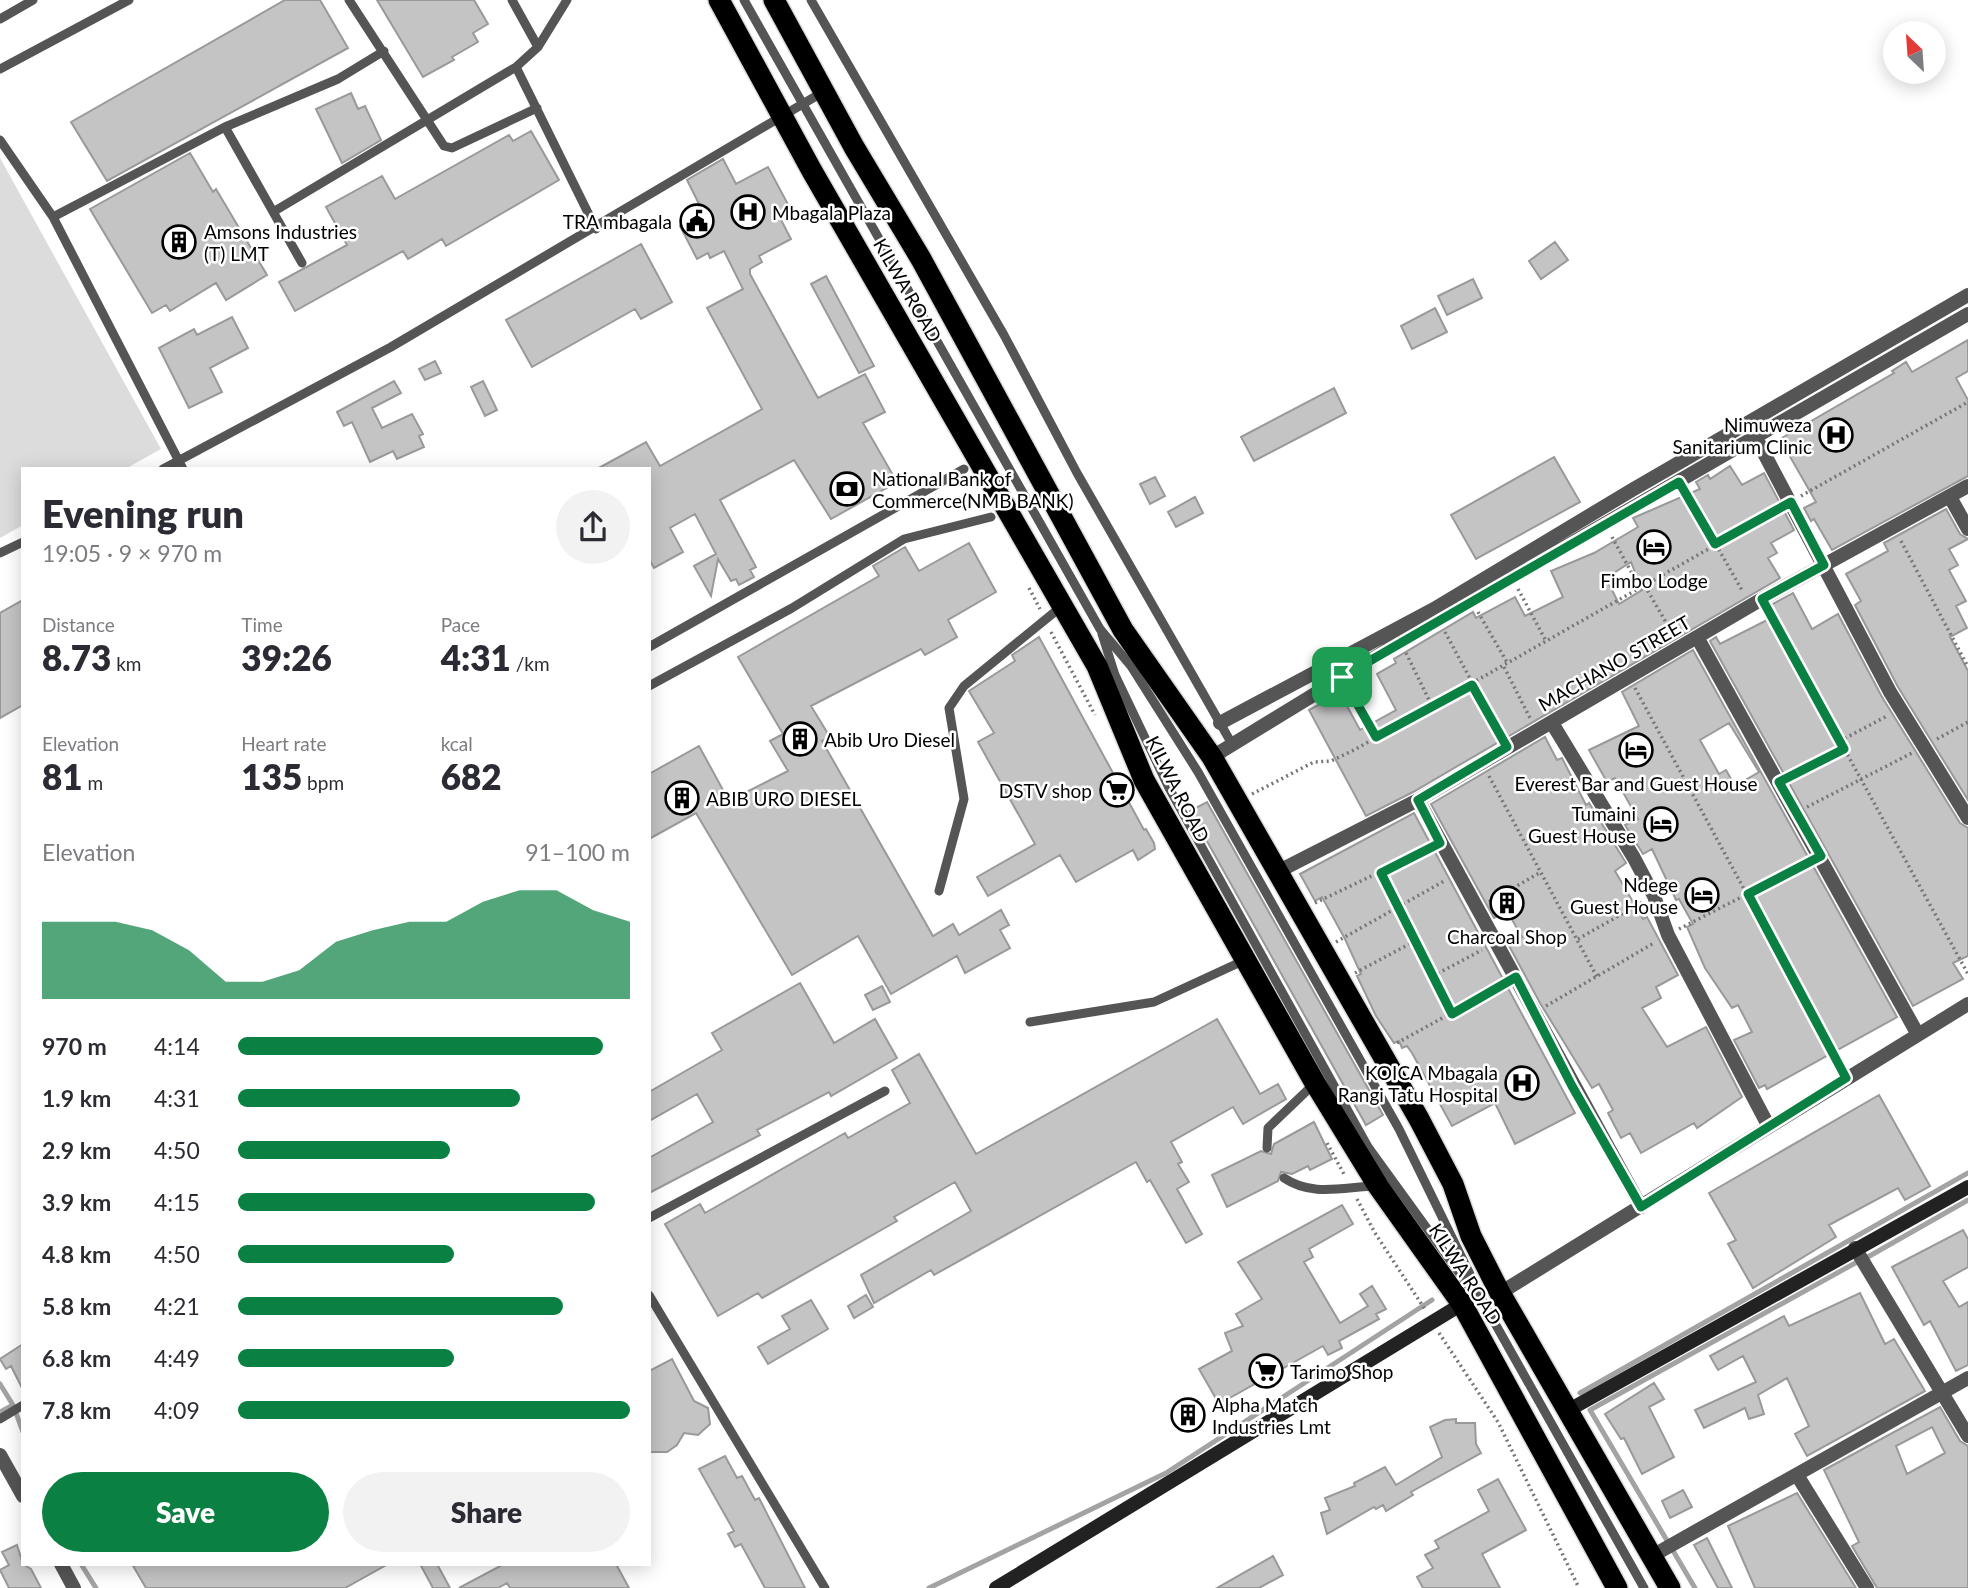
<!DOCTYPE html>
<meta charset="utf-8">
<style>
body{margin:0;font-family:Lato,sans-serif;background:#f2f2f3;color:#2b2b33;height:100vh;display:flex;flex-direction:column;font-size:26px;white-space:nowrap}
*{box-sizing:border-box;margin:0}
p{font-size:23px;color:#7c7c81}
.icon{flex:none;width:38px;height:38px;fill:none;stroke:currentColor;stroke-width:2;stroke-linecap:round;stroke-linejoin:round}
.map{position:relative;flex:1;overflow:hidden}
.panel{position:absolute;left:21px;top:467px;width:630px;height:1099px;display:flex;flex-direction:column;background:#fff;border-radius:0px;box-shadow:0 4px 18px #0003}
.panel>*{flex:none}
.needle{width:46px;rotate:335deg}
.controls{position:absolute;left:1883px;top:21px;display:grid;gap:14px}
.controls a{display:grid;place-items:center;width:63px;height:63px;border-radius:50%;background:#fff;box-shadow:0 4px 18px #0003;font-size:35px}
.pin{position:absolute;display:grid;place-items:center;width:60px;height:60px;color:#fff;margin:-30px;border-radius:14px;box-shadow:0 4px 10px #0006}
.round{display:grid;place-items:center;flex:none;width:74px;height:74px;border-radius:37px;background:#f2f2f3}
.head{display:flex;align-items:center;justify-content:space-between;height:119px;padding:0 21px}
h1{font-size:38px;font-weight:800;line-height:52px}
.stats{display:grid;grid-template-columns:repeat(3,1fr);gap:10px;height:119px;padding:7px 21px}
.stats div{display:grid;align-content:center}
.stats b{font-size:35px;font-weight:800}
.stats small{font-size:19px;font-weight:400}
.stats p{font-size:19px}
.chart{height:196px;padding:14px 21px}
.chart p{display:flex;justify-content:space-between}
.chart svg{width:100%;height:126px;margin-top:7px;fill:#0b8043;opacity:.7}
.cta{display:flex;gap:14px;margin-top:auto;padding:14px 21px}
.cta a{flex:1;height:80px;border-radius:42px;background:#0b8043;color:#fff;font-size:28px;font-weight:800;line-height:80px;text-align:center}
.cta a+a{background:#f2f2f3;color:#2b2b33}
ul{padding:0 21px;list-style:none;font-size:23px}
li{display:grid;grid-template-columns:112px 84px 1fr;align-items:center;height:52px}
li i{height:18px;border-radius:9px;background:#0b8043}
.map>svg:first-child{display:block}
.green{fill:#dcdcdc}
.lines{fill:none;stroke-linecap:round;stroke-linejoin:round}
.stream{stroke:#a3a3a3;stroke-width:5}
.building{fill:#c4c4c4;stroke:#999;stroke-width:2;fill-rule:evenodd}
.highway-casing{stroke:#dbdbdb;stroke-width:24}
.path{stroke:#777;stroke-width:3.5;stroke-dasharray:2 3.5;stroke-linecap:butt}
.lane{stroke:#555;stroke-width:9}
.street{stroke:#555;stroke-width:14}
.secondary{stroke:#222;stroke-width:14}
.highway{stroke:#000;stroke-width:21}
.route-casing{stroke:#fff;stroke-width:14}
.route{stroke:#0b8043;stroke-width:9}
.labels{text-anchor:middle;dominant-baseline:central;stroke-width:5;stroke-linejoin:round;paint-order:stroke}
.poi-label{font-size:19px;fill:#000;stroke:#fff;text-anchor:start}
.street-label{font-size:19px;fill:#000;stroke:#fff}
</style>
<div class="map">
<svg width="1968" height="1588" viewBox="0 0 1968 1588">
<rect width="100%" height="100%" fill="#fff"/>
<path class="green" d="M0,158L161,449L125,469H23V525L0,538Z"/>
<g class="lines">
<path class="stream" d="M1866,1258L1968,1200
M0,1384L13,1405L23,1432
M1580,1393L1968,1173
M0,1412L13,1405
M81,1564L96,1588
M929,1588L1166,1473L1432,1300
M1695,1588L1590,1410L1857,1262"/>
</g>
<path class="building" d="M285,0H320L348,48L107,181L71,122Z
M377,0H474L488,24L473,33L478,42L452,57L454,60L423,77Z
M351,93L358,109L365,106L381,140L342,163L316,109Z
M531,131L559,180L446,246L442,239L408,259L403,251L295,311L279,282L347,245L326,207L382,176L395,199L509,135L513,141Z
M190,153L213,192L216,189L267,275L226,300L216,283L170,311L166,305L152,313L90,209Z
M723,159L736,184L768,167L791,210L779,216L791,239L759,256L762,262L750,269V274L818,398L865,374L885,412L863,423L897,482L831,519L794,460L720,500L756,567L750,570L754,577L739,585L736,579L731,581L718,559L711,596L694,566L716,554L695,514L670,528L683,552L654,568L649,559V469H597L646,442L660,466L762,409L707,308L743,289L724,251L710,258L708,253L697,259L680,226L702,210L687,180Z
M1555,242L1568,260L1541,279L1529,261Z
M641,244L672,302L641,319L635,309L532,367L506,320Z
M826,276L874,366L859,373L811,284Z
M1473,279L1482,298L1447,315L1438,296Z
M1435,308L1447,332L1412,349L1401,326Z
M232,317L248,348L210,368L222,392L189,408L159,348L194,329L197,335Z
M1968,340V371L1956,378L1968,400V476L1832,550L1814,519L1811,521L1804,508L1816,502L1780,439L1894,373L1892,371L1906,362L1912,372Z
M435,361L441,373L425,380L419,369Z
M394,381L401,393L372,408L382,428L412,414L423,434L419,436L424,447L397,459L393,451L370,462L352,422L344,426L337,412Z
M483,381L497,410L485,416L471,387Z
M1334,388L1346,413L1254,461L1241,437Z
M1554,457L1580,502L1476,559L1451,515Z
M1730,466L1742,485L1764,473L1794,530L1771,543L1777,553L1768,558L1780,578L1413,792L1366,816L1309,710L1340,693L1360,730L1396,710L1377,674L1396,663L1394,659L1473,612L1476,618L1515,597L1525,616L1563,597L1551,571L1594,553L1638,527L1633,518L1700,489L1696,482L1708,475L1710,479ZM1631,562L1642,590L1619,604L1606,578Z
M1155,477L1165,496L1150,504L1140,484Z
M1195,497L1203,513L1176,527L1168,512Z
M1946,509L1960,534L1968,539L1949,549L1958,565L1949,570L1966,601L1956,606L1967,628L1950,637L1968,671V800L1898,687L1855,605L1861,601L1846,574L1888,551L1884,543Z
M969,543L996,592L948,620L957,637L925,655L921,649L811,706L830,737L822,741L933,936L953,924L959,935L1001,910L1009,925L1000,930L1010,948L965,973L957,956L891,994L858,936L792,975L696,813L649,839V774L699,746L729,801L788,771L770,741L783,734L738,657L879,576L873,566L905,547L919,571Z
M1793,593L1812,629L1838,614L1882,697L1960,823L1968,828V956L1953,963L1963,979L1913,1006L1710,641L1716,637L1720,644L1777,615L1771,605Z
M23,600V705L0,718V613Z
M1039,637L1144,830L1146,829L1154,843L1155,849L1138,860L1133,850L1076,882L1060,855L988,896L977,877L1035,844L978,742L994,733L969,691L1015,661L1012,655Z
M1693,650L1897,1017L1767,1089L1765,1085L1759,1088L1734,1040L1752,1032L1738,1005L1732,1008L1705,968L1687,927L1693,924L1679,899L1676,900L1652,849L1643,854L1625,825L1638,819L1615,778L1607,782L1589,750L1639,726L1622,692ZM1729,723L1759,772L1735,786L1726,770L1719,774L1700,740Z
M1545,737L1557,760L1562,758L1586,805L1589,803L1626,863L1615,871L1643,919L1647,917L1678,975L1656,987L1661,998L1642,1008L1667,1047L1706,1027L1742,1097L1697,1128L1694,1123L1641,1153L1630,1133L1621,1138L1608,1113L1613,1110L1599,1084L1592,1088L1540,1003L1508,944L1522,937L1507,911L1494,918L1431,804Z
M1207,802L1383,1115L1366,1125L1190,811Z
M1414,813L1575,1113L1515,1144L1495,1103L1452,1126L1412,1053L1407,1046L1402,1048L1399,1041L1394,1043L1376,1016L1357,976L1361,974L1345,939L1322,897L1315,901L1300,874Z
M800,983L834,1043L875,1019L897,1058L831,1096L829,1092L757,1130L760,1135L649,1193V1158L713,1122L697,1094L649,1121V1092L722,1050L712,1033Z
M882,986L890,1002L873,1010L865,995Z
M1217,1019L1260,1094L1278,1084L1286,1099L1243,1124L1233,1107L1171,1142L1182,1162L1178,1164L1189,1182L1177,1189L1202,1234L1186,1243L1150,1180L1147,1182L1136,1162L934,1275L931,1270L874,1303L861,1275L971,1211L955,1182L894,1217L897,1221L762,1298L758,1293L718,1316L665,1224L700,1204L705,1213L845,1133L848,1138L910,1103L892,1070L919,1054L976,1154Z
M1879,1095L1930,1186L1905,1200L1898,1188L1829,1225L1836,1237L1753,1288L1728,1244L1736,1240L1709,1193Z
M1314,1122L1332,1159L1310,1170L1308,1166L1292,1174L1281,1172L1278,1181L1227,1207L1212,1175L1261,1151L1271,1154L1274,1144Z
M1342,1205L1353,1224L1309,1249L1313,1257L1304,1262L1340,1323L1368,1306L1360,1294L1372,1286L1386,1309L1376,1314L1379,1319L1339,1341L1342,1348L1328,1355L1323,1346L1219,1404L1199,1369L1232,1351L1225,1333L1243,1326L1236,1314L1262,1299L1238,1262Z
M1963,1230L1968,1239V1267L1943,1281L1959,1307L1968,1302V1365L1956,1371L1930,1321L1924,1325L1892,1267Z
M1860,1293L1885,1344L1894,1339L1925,1391L1807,1456L1795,1434L1809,1426L1787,1378L1758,1395L1764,1414L1749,1419L1745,1408L1704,1428L1695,1410L1756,1382L1743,1356L1718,1370L1710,1356L1784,1316L1789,1326Z
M866,1295L873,1307L854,1318L848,1306Z
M811,1300L828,1329L768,1364L758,1347L790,1329L782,1316Z
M23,1344V1390L11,1366L6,1369L0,1359Z
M672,1359L694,1401L708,1408L710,1424L698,1435L684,1433L677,1445L667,1452H649V1371Z
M1654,1383L1664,1399L1649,1407L1674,1457L1642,1474L1624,1438L1621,1439L1605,1414Z
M1940,1407L1960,1441L1968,1446V1588H1877L1852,1546L1859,1542L1824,1470ZM1932,1427L1945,1453L1907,1474L1896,1446Z
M1456,1419V1423H1475L1476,1444L1481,1453L1411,1492L1413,1495L1386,1511L1383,1505L1376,1509L1374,1507L1327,1534L1321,1513L1330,1510L1325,1498L1355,1486L1354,1483L1385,1467L1396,1485L1442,1457L1430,1427L1445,1420Z
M725,1456L737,1478L742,1476L755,1500L759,1498L805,1588H765L741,1544L735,1547L728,1534L734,1531L699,1469Z
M1498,1479L1526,1530L1482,1554L1500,1588H1423L1417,1577L1433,1568L1425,1555L1439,1548L1435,1541L1489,1511L1478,1490Z
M1683,1490L1692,1507L1670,1518L1662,1501Z
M1797,1493L1856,1588H1755L1728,1526Z
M1707,1538L1732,1588H1718L1694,1545Z
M17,1545L23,1564L31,1569L41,1588H9L0,1570L9,1565L2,1552Z
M1273,1556L1283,1575L1259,1588H1217Z
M132,1564H388L345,1588H146Z
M420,1564H437L450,1588H433Z
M504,1564H616L629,1588H510L507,1583L498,1588H459Z"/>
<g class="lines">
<defs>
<path id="highway" d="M719,0L812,171L1097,666L1144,780L1315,1083L1378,1186L1462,1304L1617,1588
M774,0L854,147L921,259L1123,630L1212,757L1419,1119L1453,1184L1471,1236L1500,1293L1670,1588"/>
</defs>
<use href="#highway" class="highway-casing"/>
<path class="path" d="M1686,492L1743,592
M1801,496L1968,402
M1612,537L1640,588
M1901,541L1968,667
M1645,586L1674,636
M1029,588L1040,609
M1518,589L1546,641
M1768,610L1968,974
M1478,612L1508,664
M1051,632L1095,715
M1445,632L1501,736
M1406,653L1432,706
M1504,667L1530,718
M1635,688L1840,1066
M1350,691L1376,737
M1937,739L1968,722
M1840,741L1887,716
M1489,776L1597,977
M1789,777L1844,749
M1252,794L1314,762L1331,761L1354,750L1779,509
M1807,807L1912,753
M1381,873L1452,1014
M1489,902L1541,872
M1315,903L1428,849
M1679,929L1806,864
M1578,939L1643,902
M1336,942L1446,880
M1355,973L1415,941
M1433,976L1482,950
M1546,1006L1654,943
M1397,1043L1504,984
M1327,1143L1345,1176
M1357,1199L1375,1233L1426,1311
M1439,1333L1498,1422L1579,1588"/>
<path class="lane" d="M349,0L444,146L452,148L537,108
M744,0L1100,629L1131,666L1198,772L1399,1129L1488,1311L1644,1588
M811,0L1004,335L1077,473L1232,744
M0,19L33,0
M538,47L567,0
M516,67L596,229
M0,69L129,0
M225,127L302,263
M0,140L53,217L183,469
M273,212L516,67L538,47L512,0
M53,217L225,127L338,79L384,51
M163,469L391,347L823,92
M0,553L23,542
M1102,634L1115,675L1169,788L1368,1147L1476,1296
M649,647L964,469
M649,686L792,608L904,539L991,517
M939,891L964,799L949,708L964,686L1062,606
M1030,1022L1154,1002L1245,960
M1267,1148L1268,1128L1315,1083
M1284,1178C1312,1197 1343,1187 1376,1186
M649,1218L885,1091
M649,1295L825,1588
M0,1419L23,1405"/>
<path class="street" d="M1756,438L1890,692L1968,818
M1950,497L1968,529
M1697,637L1917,1033
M1220,723L1434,609L1632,490L1968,295
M1552,723L1634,858L1654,896L1668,935L1769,1127
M1212,757L1400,642L1968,314
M1418,800L1641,1207
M1279,871L1418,800L1762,599L1968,486
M1855,1248L1968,1436
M1500,1293L1968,1004
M0,1455L23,1496
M1797,1475L1867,1588
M1652,1556L1968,1378
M61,1564L74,1588"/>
<path class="secondary" d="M1567,1411L1968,1187
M996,1588L1462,1304"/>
<use href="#highway" class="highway"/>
</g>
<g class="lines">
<defs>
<path id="route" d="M1679,482L1715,544L1791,502L1824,565L1762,599L1844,749L1779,782L1821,856L1748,894L1846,1078L1641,1207L1572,1086L1516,977L1452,1014L1381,873L1440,843L1418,800L1507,747L1472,685L1376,737L1342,677Z"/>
</defs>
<use href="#route" class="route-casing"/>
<use href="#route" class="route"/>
</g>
<defs>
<symbol id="hospital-ring" viewBox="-11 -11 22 22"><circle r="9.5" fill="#fff" stroke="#000" stroke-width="1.5"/><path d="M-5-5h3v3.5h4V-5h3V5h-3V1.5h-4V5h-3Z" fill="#000"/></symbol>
<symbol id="civic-ring" viewBox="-11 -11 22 22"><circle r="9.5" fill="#fff" stroke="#000" stroke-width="1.5"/><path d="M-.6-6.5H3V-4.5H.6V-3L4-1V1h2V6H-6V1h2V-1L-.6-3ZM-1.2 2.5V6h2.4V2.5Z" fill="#000"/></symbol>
<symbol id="building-ring" viewBox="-11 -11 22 22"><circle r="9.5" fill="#fff" stroke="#000" stroke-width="1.5"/><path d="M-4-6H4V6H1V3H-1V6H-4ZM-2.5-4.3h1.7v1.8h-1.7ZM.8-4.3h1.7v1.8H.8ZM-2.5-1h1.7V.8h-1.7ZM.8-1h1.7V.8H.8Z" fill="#000"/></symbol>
<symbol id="bank-ring" viewBox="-11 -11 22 22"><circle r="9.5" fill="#fff" stroke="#000" stroke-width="1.5"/><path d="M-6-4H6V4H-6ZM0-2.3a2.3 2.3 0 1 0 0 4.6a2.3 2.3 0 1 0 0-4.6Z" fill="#000"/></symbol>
<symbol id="hotel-ring" viewBox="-11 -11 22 22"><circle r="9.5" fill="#fff" stroke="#000" stroke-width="1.5"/><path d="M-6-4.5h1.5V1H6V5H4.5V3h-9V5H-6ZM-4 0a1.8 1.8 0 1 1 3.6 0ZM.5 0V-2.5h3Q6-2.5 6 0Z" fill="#000"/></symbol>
<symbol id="supermarket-ring" viewBox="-11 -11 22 22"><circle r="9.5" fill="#fff" stroke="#000" stroke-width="1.5"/><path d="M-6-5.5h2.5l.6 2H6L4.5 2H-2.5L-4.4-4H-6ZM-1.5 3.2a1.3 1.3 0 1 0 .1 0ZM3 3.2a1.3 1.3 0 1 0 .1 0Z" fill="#000"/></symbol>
</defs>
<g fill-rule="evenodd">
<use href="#hospital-ring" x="729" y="193" width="38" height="38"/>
<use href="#civic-ring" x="678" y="202" width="38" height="38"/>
<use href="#building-ring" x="160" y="223" width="38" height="38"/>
<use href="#hospital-ring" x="1817" y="416" width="38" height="38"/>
<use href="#bank-ring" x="828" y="470" width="38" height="38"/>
<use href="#hotel-ring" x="1635" y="528" width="38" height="38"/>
<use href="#building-ring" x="781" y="720" width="38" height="38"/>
<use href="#hotel-ring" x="1617" y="731" width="38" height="38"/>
<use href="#supermarket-ring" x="1098" y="771" width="38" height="38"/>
<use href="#building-ring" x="663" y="779" width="38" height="38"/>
<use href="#hotel-ring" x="1642" y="805" width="38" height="38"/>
<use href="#hotel-ring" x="1683" y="876" width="38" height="38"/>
<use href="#building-ring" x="1488" y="884" width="38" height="38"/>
<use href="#hospital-ring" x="1503" y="1064" width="38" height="38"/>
<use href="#supermarket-ring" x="1247" y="1352" width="38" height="38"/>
<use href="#building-ring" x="1169" y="1396" width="38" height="38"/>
</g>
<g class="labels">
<g class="poi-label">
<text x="772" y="212">Mbagala Plaza</text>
<text x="672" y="221" text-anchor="end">TRA mbagala</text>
<text x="204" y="231">Amsons Industries<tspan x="204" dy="22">(T) LMT</tspan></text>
<text x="1812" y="424" text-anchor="end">Nimuweza<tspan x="1812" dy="22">Sanitarium Clinic</tspan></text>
<text x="872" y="478">National Bank of<tspan x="872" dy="22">Commerce(NMB BANK)</tspan></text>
<text x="1654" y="580" text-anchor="middle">Fimbo Lodge</text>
<text x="824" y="739">Abib Uro Diesel</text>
<text x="1636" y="783" text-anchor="middle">Everest Bar and Guest House</text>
<text x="1092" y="790" text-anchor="end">DSTV shop</text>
<text x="706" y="798">ABIB URO DIESEL</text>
<text x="1636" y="813" text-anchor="end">Tumaini<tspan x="1636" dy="22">Guest House</tspan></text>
<text x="1678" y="884" text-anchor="end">Ndege<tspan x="1678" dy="22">Guest House</tspan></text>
<text x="1507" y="936" text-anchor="middle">Charcoal Shop</text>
<text x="1498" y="1072" text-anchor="end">KOICA Mbagala<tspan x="1498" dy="22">Rangi Tatu Hospital</tspan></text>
<text x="1290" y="1371">Tarimo Shop</text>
<text x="1212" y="1404">Alpha Match<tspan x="1212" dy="22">Industries Lmt</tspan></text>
</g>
<g class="street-label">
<text transform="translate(908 290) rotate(60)">KILWA ROAD</text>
<text transform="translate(1614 663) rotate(-30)">MACHANO STREET</text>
<text transform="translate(1178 789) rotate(63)">KILWA ROAD</text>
<text transform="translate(1466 1274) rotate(57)">KILWA ROAD</text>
</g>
</g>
</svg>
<div class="controls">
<a><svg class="needle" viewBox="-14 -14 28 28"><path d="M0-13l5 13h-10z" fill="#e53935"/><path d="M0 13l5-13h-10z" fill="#7c7c81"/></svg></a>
</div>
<div class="pin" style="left:1342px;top:677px;background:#1e9e55"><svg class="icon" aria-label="arrive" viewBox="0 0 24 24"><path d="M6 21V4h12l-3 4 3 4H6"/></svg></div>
<section class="panel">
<div class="head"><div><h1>Evening run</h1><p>19:05 · 9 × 970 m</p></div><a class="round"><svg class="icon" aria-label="share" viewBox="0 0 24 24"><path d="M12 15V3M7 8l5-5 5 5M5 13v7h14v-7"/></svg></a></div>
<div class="stats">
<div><p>Distance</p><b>8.73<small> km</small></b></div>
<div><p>Time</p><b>39:26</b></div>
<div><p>Pace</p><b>4:31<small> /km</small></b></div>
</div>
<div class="stats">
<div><p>Elevation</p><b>81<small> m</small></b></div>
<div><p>Heart rate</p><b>135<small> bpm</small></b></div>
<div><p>kcal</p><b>682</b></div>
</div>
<div class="chart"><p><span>Elevation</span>91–100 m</p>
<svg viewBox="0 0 160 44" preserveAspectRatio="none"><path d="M0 44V17L10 17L20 17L30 20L40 27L50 38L60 38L70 34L80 24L90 20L100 17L110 17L120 10L130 6L140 6L150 13L160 17V44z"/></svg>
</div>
<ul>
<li><b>970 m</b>4:14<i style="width:93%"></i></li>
<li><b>1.9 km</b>4:31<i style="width:72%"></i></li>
<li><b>2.9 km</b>4:50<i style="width:54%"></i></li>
<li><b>3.9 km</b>4:15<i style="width:91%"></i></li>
<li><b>4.8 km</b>4:50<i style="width:55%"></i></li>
<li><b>5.8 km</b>4:21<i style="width:83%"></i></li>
<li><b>6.8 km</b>4:49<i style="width:55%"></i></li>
<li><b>7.8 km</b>4:09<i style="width:100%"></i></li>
</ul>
<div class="cta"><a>Save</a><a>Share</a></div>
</section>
</div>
